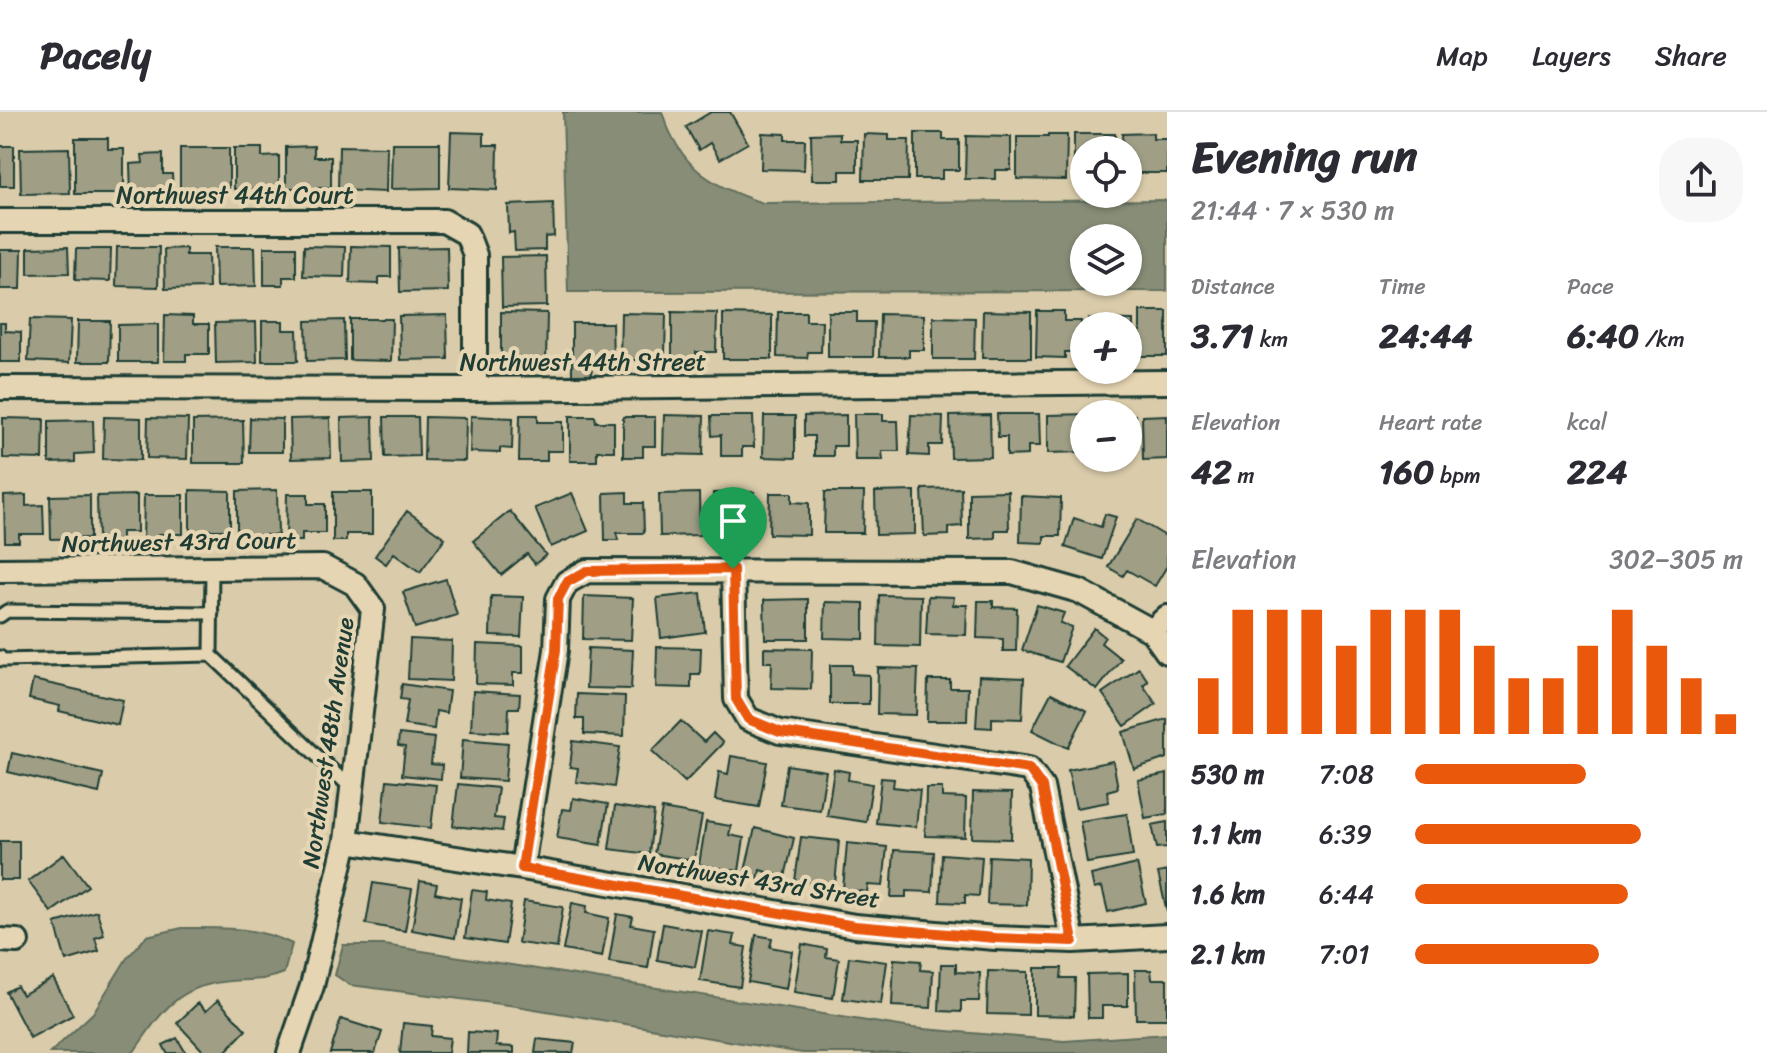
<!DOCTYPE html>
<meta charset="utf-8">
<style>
body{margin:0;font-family:Sriracha,sans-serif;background:#f7f7f7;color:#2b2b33;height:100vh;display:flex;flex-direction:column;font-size:30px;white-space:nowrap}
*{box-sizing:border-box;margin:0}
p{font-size:26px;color:#7c7c81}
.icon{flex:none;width:44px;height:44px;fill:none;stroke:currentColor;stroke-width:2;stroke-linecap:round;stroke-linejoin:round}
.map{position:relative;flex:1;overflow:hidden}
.sheet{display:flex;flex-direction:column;background:#fff;width:600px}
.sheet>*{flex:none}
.controls{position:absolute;left:1070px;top:24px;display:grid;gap:16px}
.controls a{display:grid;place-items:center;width:72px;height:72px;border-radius:50%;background:#fff;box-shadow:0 2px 6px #0004;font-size:40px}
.pin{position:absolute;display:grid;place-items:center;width:68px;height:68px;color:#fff;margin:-82px -34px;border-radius:50% 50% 50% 0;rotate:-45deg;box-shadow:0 0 8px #0007}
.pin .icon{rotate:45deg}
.round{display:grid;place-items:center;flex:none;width:84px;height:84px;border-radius:32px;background:#f7f7f7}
.summary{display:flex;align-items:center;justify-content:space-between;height:136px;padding:0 24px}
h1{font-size:44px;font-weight:700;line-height:60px}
.stats{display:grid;grid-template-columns:repeat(3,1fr);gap:12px;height:136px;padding:8px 24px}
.stats div{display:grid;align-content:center}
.stats b{font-size:34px;font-weight:700}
.stats small{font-size:22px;font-weight:400}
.stats p{font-size:22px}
.chart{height:224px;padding:16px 24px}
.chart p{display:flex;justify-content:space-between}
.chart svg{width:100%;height:144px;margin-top:8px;stroke:#ea580c;stroke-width:6}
ul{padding:0 24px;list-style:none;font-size:26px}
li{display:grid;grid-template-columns:128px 96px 1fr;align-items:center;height:60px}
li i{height:20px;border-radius:10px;background:#ea580c}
header{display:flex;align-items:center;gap:48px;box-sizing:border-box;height:112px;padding:0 40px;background:#fff;border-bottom:2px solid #e1e1e2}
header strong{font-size:38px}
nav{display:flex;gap:44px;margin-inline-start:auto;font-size:28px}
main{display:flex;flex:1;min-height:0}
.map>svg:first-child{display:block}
.water{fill:#888d77;stroke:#5e6d5c;stroke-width:2;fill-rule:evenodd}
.building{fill:#a09f86;stroke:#1f3d34;stroke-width:2}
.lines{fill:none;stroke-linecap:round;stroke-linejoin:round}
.service-casing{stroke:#1f3d34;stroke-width:17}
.minor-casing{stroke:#1f3d34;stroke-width:28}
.service{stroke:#e6d5b2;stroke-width:11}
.minor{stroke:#e6d5b2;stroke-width:22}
.route-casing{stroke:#fff;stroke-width:16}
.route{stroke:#ea580c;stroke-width:10}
.labels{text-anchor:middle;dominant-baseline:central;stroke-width:8;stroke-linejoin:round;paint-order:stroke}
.street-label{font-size:24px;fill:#1f3d34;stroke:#e6d5b2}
</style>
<header>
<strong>Pacely</strong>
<nav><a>Map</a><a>Layers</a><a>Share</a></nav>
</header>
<main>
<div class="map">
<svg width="1167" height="941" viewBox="0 0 1167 941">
<rect width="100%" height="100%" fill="#daccaa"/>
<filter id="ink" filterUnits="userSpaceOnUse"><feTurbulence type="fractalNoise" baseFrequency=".0125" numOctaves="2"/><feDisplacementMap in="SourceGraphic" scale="16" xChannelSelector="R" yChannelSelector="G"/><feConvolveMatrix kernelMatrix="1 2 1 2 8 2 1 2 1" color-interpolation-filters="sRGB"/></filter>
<g filter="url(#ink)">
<path class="water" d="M563,0H662C680,55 710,74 763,91L1167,88V179L568,180ZM1084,126H1128V170H1084Z
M182,816C220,816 257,814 292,832L284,861C264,870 244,867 222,870C174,876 159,904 133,941H50L93,901L127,846L147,824Z
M343,833H384L912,916L1064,929L1167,922V941H802L516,894L350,873L335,863Z"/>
<path class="building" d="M711,0H730L748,31L720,47L710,31L699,38L686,15Z
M451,20L484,21V33H498L497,78L449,76Z
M762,21L785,22V28H805L804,58L761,57Z
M840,21V28H857V59H840V68H812L811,22Z
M915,21H943V28H959V58H942V67H915Z
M1153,21V27H1167V61H1128V38H1123L1122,22Z
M864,22L889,23V28H909L908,68H863Z
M1074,22H1115V38H1084V58H1074Z
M1048,23H1067L1066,68L1017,67V25H1048Z
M966,24L1011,25V58H995V67H965Z
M75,26H108V37H124V82H75Z
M392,31H440V76L391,77Z
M0,34H14V74H0Z
M314,34V45H331V76H286V35Z
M339,34L387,35L386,80L338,78Z
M69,36L70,81L21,82L20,37Z
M180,36H229V80L180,81Z
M234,36H262V45L279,44V77H234Z
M163,42V62H172L173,82L131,83L130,52L143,51L142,43Z
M553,91L554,124L545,125V138L515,139L514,120L509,121L508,93Z
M304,134L345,135L344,165L303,164Z
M351,134L391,135V165H379V172L350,171Z
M68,135L69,161L28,162V136Z
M117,135H159L158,175L116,174Z
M215,135H255L256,174L216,175Z
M264,135H296V165H283V173H264Z
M447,135L448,179L400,180L399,136Z
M186,136V143H208L209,176L165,177L164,137Z
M76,137H111L110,169L75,168Z
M0,138H22L21,177H0Z
M546,144L547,194L502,195L501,145Z
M983,199L1031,200V246H982Z
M1037,199H1064V209H1081L1080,240H1065V246L1036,245Z
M1140,199H1167V244H1140Z
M501,200L547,201L546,250H501Z
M672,200L717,201L716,240H696V246H672Z
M778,200H806V209H822L821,240H808L807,246L777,245Z
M828,200H857V210H874L873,245H828Z
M621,201L666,202L665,242H642V248H620Z
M723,202L772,203V247H723Z
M880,202L924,203V238H909V245H879Z
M165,203L193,204V212H209V242H186V249H164Z
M447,203L448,247L400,248L399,204Z
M933,205L975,206L974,247H933Z
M30,207L71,208L69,251L28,249Z
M350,207H392L391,249L350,248Z
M1089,207L1133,208V240H1128V214H1089Z
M344,208L345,248L307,249L306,209Z
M78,209H110L109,250H77Z
M262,209H283V218H297L298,249H262Z
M256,210L257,250L216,251L215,211Z
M0,211H5V219L21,220V250H0Z
M572,211H612L613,247L591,248L592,264H572Z
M158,212V250H118V213Z
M854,302H883V309H898L899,339H882L883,348H855Z
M997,302H1039L1040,334H1028V343L1007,344V325H998Z
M1084,302V340L1048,341V303L1089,302Z
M520,303H538V310H563V339H547V349H519Z
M664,303L704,304L703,343L663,342Z
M846,303V334H833V344H814V324H804V304Z
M911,303L943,304L942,333H929V344L909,343Z
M990,303L991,345L951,346L950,304Z
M1128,303H1135V343H1128Z
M1167,303V347L1143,348L1142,304Z
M471,304L513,306L512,337L500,336V341L470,340Z
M570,304H595L596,310H614V339H597V349H570Z
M711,304H753L754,335H742V344H721V323L712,324Z
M764,304H795V346L763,345Z
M104,305L141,306V348L103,347Z
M373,305L374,349L342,350L341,306Z
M384,305H418L419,344L385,345Z
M425,305L466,306L465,349L424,348Z
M623,305H655V334H643V345H623Z
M3,306L44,307L43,347L3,346Z
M148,306L188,307L187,347L147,346Z
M250,306L282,307V340H249Z
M330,306L331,346L291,347L290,307Z
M93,308L94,341L75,342V350L49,351V309Z
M243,308L244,351H193V309Z
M961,376L962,414L949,415V423L924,424L922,377Z
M190,378L230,379V418H205V427H190Z
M277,378L278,423H237V379Z
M915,379V422L876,423L875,380Z
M1008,379L1009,418H995V426L969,427V380Z
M333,380H372V422H346V429H333Z
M627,380V391H643L644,421H617L618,428H605L604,381Z
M754,380V419L728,420V428H714L713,381Z
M825,380H864L863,421H824Z
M572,381L588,419L551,435L535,396Z
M699,381L700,423L660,424L659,382Z
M770,381H792V390L809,391V423L769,422Z
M287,382H308V392H325V421H302V429H286Z
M26,383V394L43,393L44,422H19V430H5L4,384Z
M90,383V426L51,427L50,384Z
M137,383V420H121V429H98L97,384Z
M144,383H183V422H159V430H143Z
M1021,384L1061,386L1060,424H1044V431L1020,430Z
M407,399L445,426L420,460L394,441L386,452L375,444Z
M510,399L546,443L535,452L527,442L501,463L473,429Z
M1105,402L1116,405L1102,447L1065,435L1074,406L1101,415Z
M1137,407L1167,425V454L1155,474L1127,458L1123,464L1108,455Z
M446,467L457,503L415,516L403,480Z
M701,481L705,520L661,526L657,486Z
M879,483L921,484L920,535L878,534Z
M491,484L523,485L521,525L490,524Z
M584,484L633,486L631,528L583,527Z
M928,484L954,485L953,493H967L966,523L926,522Z
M808,487V527H765L764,488Z
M978,489H993V495L1017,496L1016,539H1003V527L977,526Z
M825,490L864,491V527L824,526Z
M1037,493L1064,501L1060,511L1072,515L1060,550L1022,538Z
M1094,516L1105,525L1101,531L1121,547L1097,578L1065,554Z
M410,527L452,529L451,569L408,567Z
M477,532L523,534V561H513V573L476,572Z
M657,535L701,536L700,562H691V576L656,575Z
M588,536L633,538L631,577L586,576Z
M764,536L812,537L811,577L771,576L772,550H764Z
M830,553H852V562L869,563V592H830Z
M878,556L918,557L916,603L877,602Z
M1139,556L1148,569L1143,573L1156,592L1125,614L1102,581Z
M979,564L1024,566L1022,607L992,606V616L976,615Z
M33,568L123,588L118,613L59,599L60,594L29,587Z
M928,568H950V576H968L967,609H927Z
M402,572L449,579L446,601L436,599L434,617L404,613L408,588L400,587Z
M473,579L520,582L519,596H509L508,620L471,618Z
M1051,581L1087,599L1068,636L1032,618Z
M577,582L625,584L624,624L584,622V607H576Z
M1167,607V646L1134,657L1123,620Z
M681,609L704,630L713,621L723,631L685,670L652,639Z
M399,622L434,626L431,652L442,653L441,667L402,663L405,635L398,634Z
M463,627L508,631L505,669L460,666Z
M573,629L620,635L614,675L576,670L578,656L570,655Z
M12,641L103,662L99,681L8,660Z
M731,644L767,650L759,695L715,688L719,660L728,662Z
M1113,649L1118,676L1107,679L1109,690L1076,696L1068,658Z
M787,653L826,659L820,698L781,693Z
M834,657L849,660L848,668L872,672L866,710L827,704Z
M1167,662V702L1145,706L1138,668Z
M881,666L894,667L893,675L920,678L916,715L876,711Z
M387,668L436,673L431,716L382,710Z
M458,672L498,676L494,706L504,707L502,719L453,714Z
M926,676H942V685L966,686L965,725L925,724Z
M973,680L1012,681L1011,727L972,726Z
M573,686L608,692L601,733L557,726L562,697L571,698Z
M615,694L654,700L649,742L609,737Z
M662,697L702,704L694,748L654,742Z
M1127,702L1133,744L1087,751L1080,709Z
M706,710L731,714L729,723L744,726L739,759L699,753Z
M1167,710V735L1157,736L1152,713Z
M755,716L794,726L785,765L760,758L758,767L744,763Z
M801,725L839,729L835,773L795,769Z
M0,729H19V768H0Z
M847,731L887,735L883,774L868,773L867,780L843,777Z
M894,738L934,740L932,780L906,779V785H891Z
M64,742L88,774L51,800L28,769Z
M942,742L982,745L979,784L965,783V791L940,790Z
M989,744L1028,746L1027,793L987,792Z
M1137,752L1146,791L1108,800L1102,775L1094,777L1091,763Z
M1167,759V800L1158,761Z
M420,769L437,772L435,781L461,786L455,826L412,818Z
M373,771L412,777L405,819L366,812Z
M472,778L487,780L486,788L511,792L505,832L465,826Z
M524,789L563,795L557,836L518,831Z
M572,791L587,794L586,801L609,806L602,845L563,838Z
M97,799L104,823L95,826L99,839L66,849L55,811Z
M617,802L633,805L631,813L654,817L648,856L609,850Z
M663,812L702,819L695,855L657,848Z
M708,819L735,823L733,833L746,835L740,875L700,869Z
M756,823L772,826L770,835L792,839L786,877L748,870Z
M802,832L827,837L826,845L839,847L833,886L794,880Z
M849,845L887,850L881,892L843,887Z
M894,847L921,849L920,858L933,859L931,896L892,894Z
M941,852H956V860L980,861L979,889H961V900L939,899Z
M1035,856H1062L1061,866H1075L1074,904L1035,903Z
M1135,858H1151L1152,867H1167V907H1136Z
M988,859L1028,860V903L987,902Z
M1128,861V894H1102V906H1088L1087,862Z
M53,866L73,903L30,926L6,880L17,874L22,883Z
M218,888L246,918L224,941H205L177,911L198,891L206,899Z
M341,907L382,920L375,941H330Z
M403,911L432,914L431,924L450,926L448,941H400Z
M468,920L497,922L496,934L514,935V941H467Z
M177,926L186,941H167L163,933Z
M537,927L575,931L573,941H535Z"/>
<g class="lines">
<defs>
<path id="service" d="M0,504L7,499L212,501
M211,543L212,456
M0,545L2,548L211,543L352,677"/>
<path id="minor" d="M0,109H444L467,122L475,143V277
M0,276L475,277L1167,270
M733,457L736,587L748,607L780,620L1029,657L1042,675L1073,829
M0,458L323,455L355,472L373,497L346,729L312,874L289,941
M1152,519L1167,540
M346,729L522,756L855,814L995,826L1073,829L1167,824
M522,756L556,538L558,487L567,470L587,459L1012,460L1079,479L1152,519L1167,505
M0,828L17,829"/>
</defs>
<use href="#service" class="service-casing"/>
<use href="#minor" class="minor-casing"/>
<use href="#service" class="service"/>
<use href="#minor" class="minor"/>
</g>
</g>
<g class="lines" filter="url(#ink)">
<defs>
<path id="route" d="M733,457L736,587L748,607L780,620L1029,657L1042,675L1073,829L995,826L855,814L522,756L556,538L558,487L567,470L587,459Z"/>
</defs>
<use href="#route" class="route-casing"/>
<use href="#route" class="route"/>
</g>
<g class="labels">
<g class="street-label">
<text x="235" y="83">Northwest 44th Court</text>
<text x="583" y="250">Northwest 44th Street</text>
<text transform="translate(179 430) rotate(-1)">Northwest 43rd Court</text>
<text transform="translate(328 631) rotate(-82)">Northwest 48th Avenue</text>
<text transform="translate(759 769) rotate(9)">Northwest 43rd Street</text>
</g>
</g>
</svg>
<div class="controls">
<a><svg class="icon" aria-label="locate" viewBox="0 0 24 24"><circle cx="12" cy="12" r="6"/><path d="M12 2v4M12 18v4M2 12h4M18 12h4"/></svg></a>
<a><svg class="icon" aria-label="layers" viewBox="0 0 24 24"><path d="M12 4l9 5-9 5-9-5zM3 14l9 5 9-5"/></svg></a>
<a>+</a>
<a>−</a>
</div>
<div class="pin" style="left:733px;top:457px;background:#1e9e55"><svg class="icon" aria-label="arrive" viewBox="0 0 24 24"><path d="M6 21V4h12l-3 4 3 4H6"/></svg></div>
</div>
<section class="sheet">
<div class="summary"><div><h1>Evening run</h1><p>21:44 · 7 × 530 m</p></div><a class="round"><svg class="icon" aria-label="share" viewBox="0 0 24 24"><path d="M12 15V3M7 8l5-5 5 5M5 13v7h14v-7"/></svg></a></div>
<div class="stats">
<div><p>Distance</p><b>3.71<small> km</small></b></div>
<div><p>Time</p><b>24:44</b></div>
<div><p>Pace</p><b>6:40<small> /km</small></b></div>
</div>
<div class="stats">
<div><p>Elevation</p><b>42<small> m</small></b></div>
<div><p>Heart rate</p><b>160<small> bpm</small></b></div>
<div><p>kcal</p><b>224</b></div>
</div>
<div class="chart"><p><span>Elevation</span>302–305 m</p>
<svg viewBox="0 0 160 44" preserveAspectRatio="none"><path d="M5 44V27M15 44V6M25 44V6M35 44V6M45 44V17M55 44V6M65 44V6M75 44V6M85 44V17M95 44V27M105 44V27M115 44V17M125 44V6M135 44V17M145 44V27M155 44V38"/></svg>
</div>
<ul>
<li><b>530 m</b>7:08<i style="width:52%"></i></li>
<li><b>1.1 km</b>6:39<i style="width:69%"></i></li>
<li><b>1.6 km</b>6:44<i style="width:65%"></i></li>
<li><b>2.1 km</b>7:01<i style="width:56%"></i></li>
</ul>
</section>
</main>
